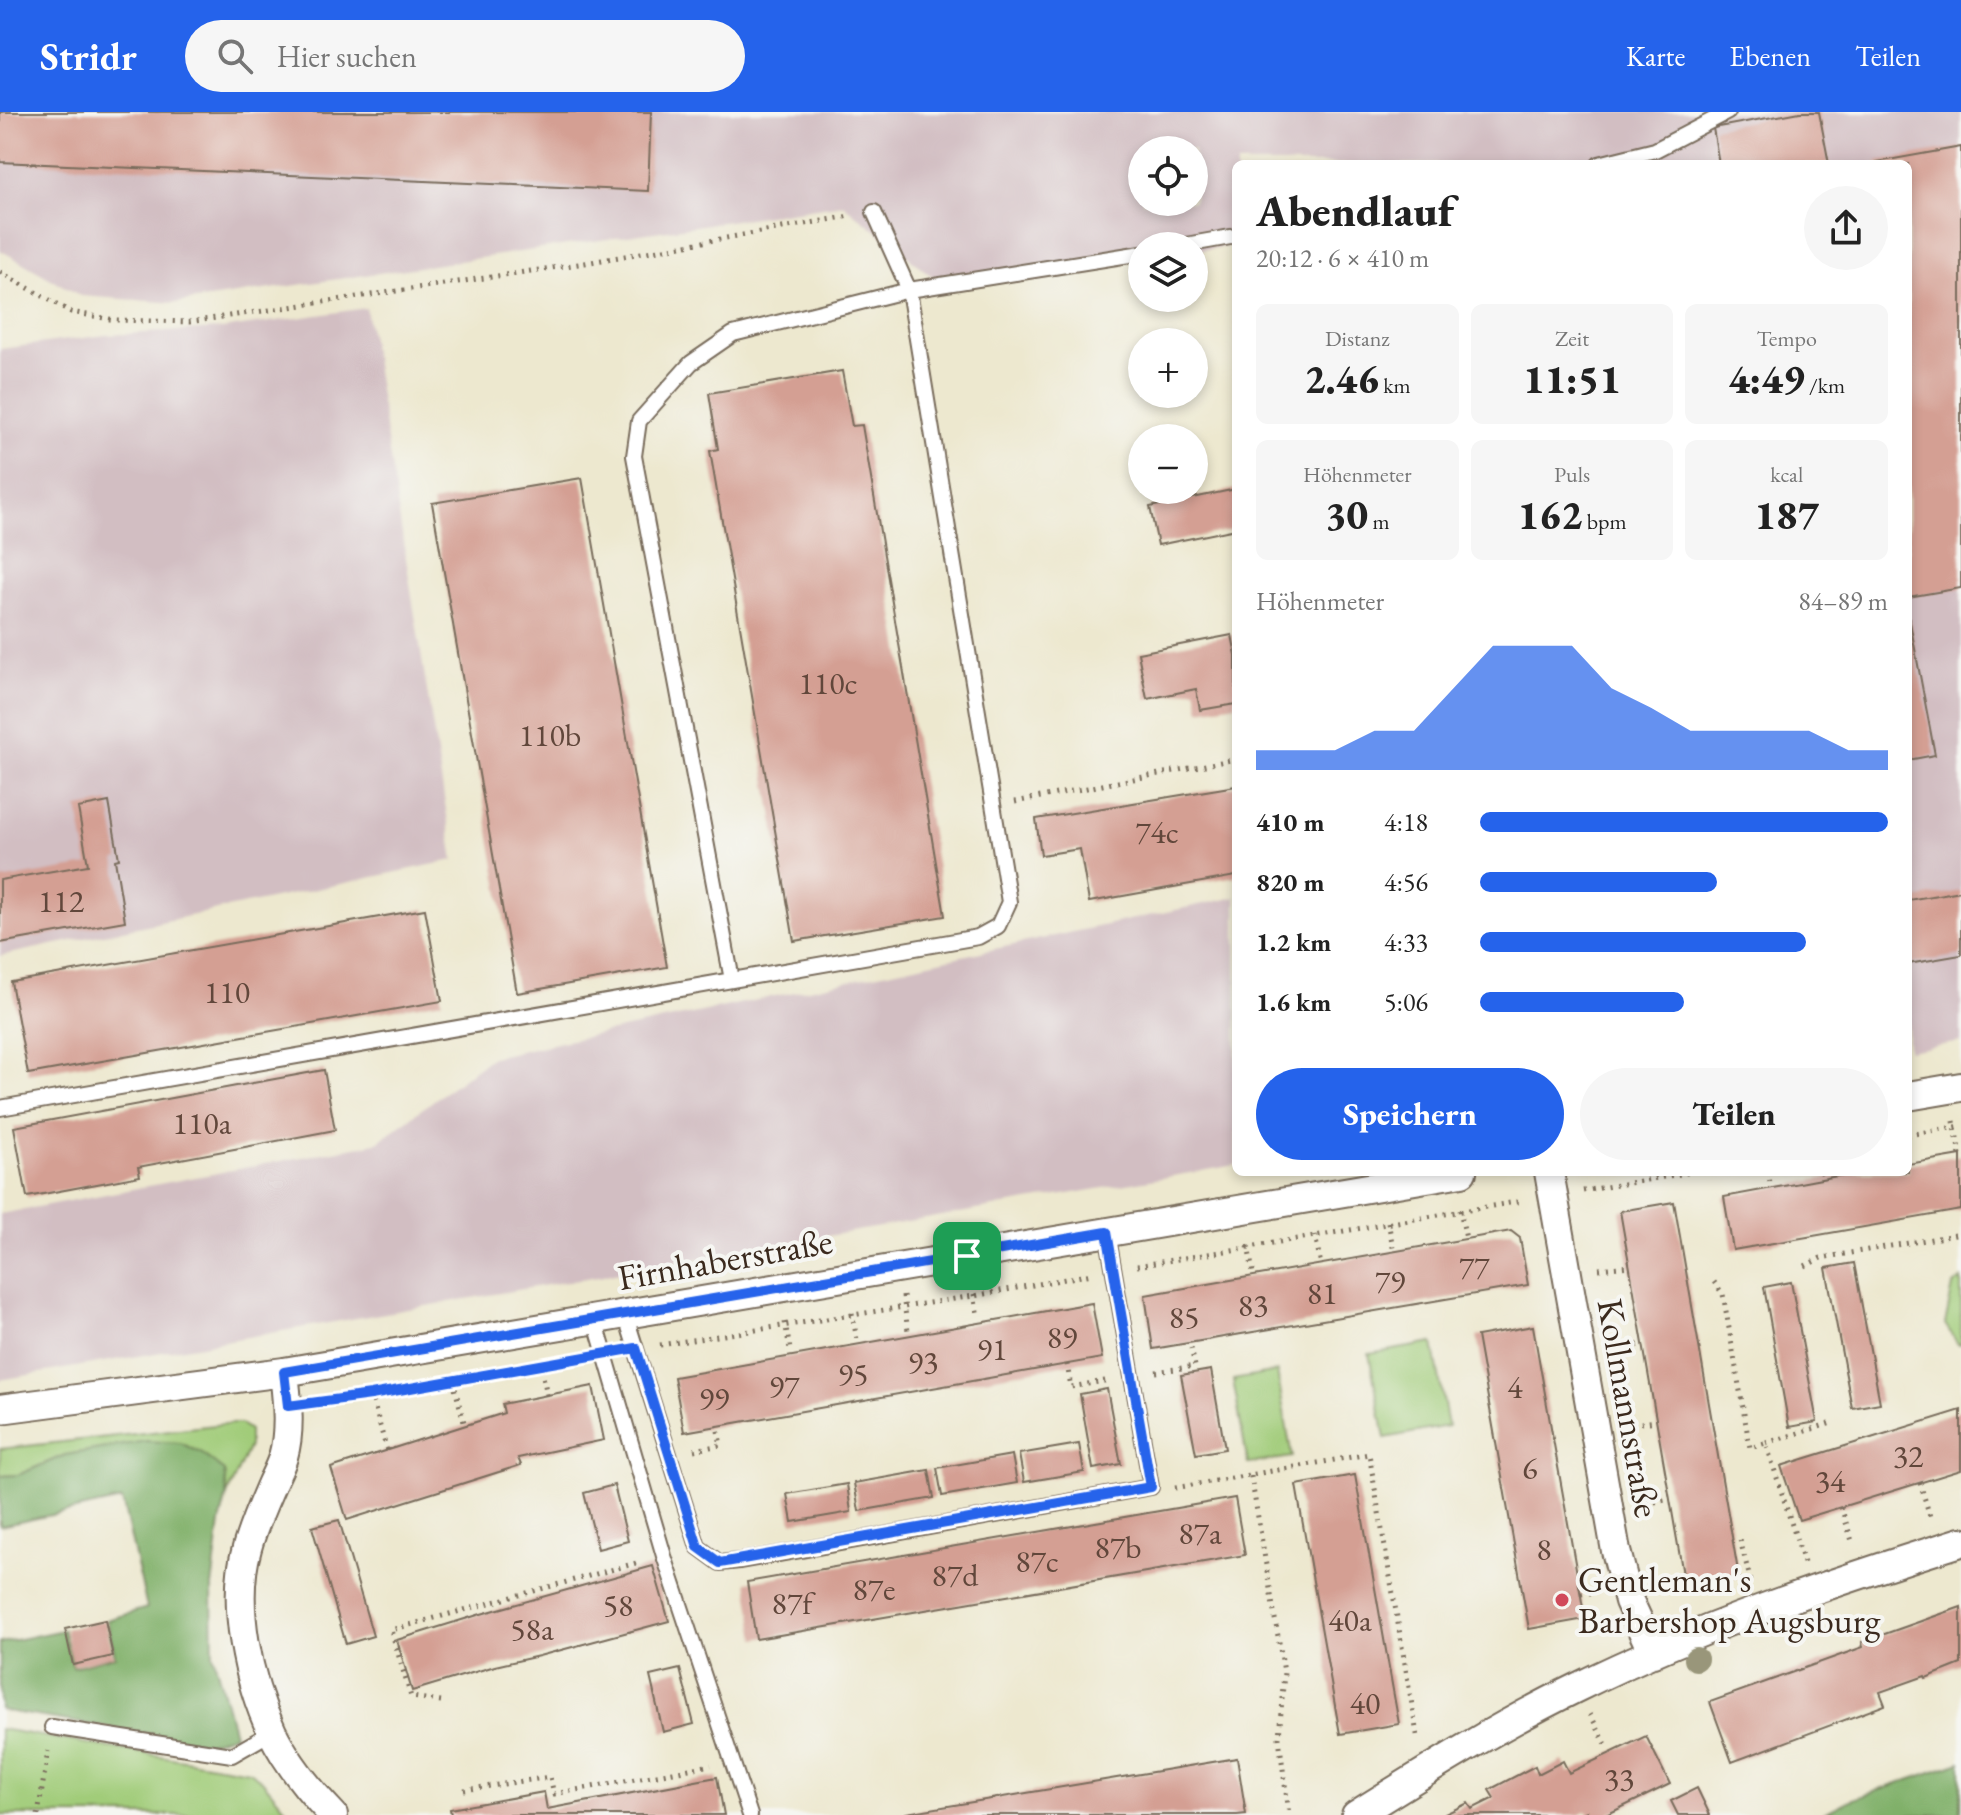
<!DOCTYPE html>
<html lang="de">
<meta charset="utf-8">
<style>
body{margin:0;font-family:"EB Garamond",serif;background:#f6f6f6;color:#222;height:100vh;display:flex;flex-direction:column;font-size:30px;white-space:nowrap}
*{box-sizing:border-box;margin:0}
p{font-size:26px;color:#767676}
.icon{flex:none;width:44px;height:44px;fill:none;stroke:currentColor;stroke-width:2;stroke-linecap:round;stroke-linejoin:round}
.map{position:relative;flex:1;overflow:hidden}
.side{position:absolute;left:1232px;top:48px;width:680px;height:1016px;display:flex;flex-direction:column;background:#fff;border-radius:12px;box-shadow:0 4px 12px #0003}
.side>*{flex:none}
.controls{position:absolute;left:1128px;top:24px;display:grid;gap:16px}
.controls a{display:grid;place-items:center;width:80px;height:80px;border-radius:50%;background:#fff;box-shadow:0 4px 12px #0003;font-size:40px}
.pin{position:absolute;display:grid;place-items:center;width:68px;height:68px;color:#fff;margin:-34px;border-radius:16px;box-shadow:0 4px 12px #0006}
.round{display:grid;place-items:center;flex:none;width:84px;height:84px;border-radius:42px;background:#f6f6f6}
.head{display:flex;align-items:center;justify-content:space-between;height:136px;padding:0 24px}
h1{font-size:44px;font-weight:800;line-height:60px}
.stats{display:grid;grid-template-columns:repeat(3,1fr);gap:12px;height:136px;padding:8px 24px}
.stats div{display:grid;align-content:center;border-radius:12px;background:#f6f6f6;text-align:center}
.stats b{font-size:40px;font-weight:800}
.stats small{font-size:22px;font-weight:400}
.stats p{font-size:22px}
.chart{height:224px;padding:16px 24px}
.chart p{display:flex;justify-content:space-between}
.chart svg{width:100%;height:144px;margin-top:8px;fill:#2563eb;opacity:.7}
.primary-button{display:flex;gap:16px;margin-top:auto;padding:16px 24px}
.primary-button a{flex:1;height:92px;border-radius:48px;background:#2563eb;color:#fff;font-size:32px;font-weight:800;line-height:92px;text-align:center}
.primary-button a+a{background:#f6f6f6;color:#222}
ul{padding:0 24px;list-style:none;font-size:26px}
li{display:grid;grid-template-columns:128px 96px 1fr;align-items:center;height:60px}
li i{height:20px;border-radius:10px;background:#2563eb}
header{display:flex;align-items:center;gap:48px;box-sizing:border-box;height:112px;padding:0 40px;background:#2563eb;color:#fff}
header strong{font-size:38px}
nav{display:flex;gap:44px;margin-inline-start:auto;font-size:28px}
.search{width:560px;height:72px;background:#f6f6f6;display:flex;align-items:center;gap:20px;box-sizing:border-box;padding:0 28px;border-radius:44px;color:#767676;font-size:30px}
.map>svg:first-child{display:block}
.industrial{fill:#d2bec2;fill-rule:evenodd}
.green{fill:#a1cc79;stroke:#6e7b4c;stroke-width:2}
.forest{fill:#80b069;stroke:#5e6d44;stroke-width:2}
.building{fill:#d49f93}
.lines{fill:none;stroke-linecap:round;stroke-linejoin:round}
.lane-casing{stroke:#796c5c;stroke-width:18}
.street-casing{stroke:#796c5c;stroke-width:32}
.path{stroke:#796c5c;stroke-width:5;stroke-dasharray:2 6;stroke-linecap:butt}
.lane{stroke:#fff;stroke-width:14}
.street{stroke:#fff;stroke-width:28}
.tree{fill:#99967a}
.route-casing{stroke:#fff;stroke-width:16}
.route{stroke:#2563eb;stroke-width:10}
.poi-dot{fill:#d1495b;stroke:#f6f6f2;stroke-width:3}
.labels{text-anchor:middle;dominant-baseline:central;stroke-width:8;stroke-linejoin:round;paint-order:stroke}
.number-label{font-size:32px;fill:#61473b}
.street-label{font-size:36px;fill:#3b2a1e;stroke:#f6f6f2}
.poi-label{font-size:36px;fill:#3b2a1e;stroke:#f6f6f2;text-anchor:start}
</style>
<header>
<strong>Stridr</strong>
<div class="search"><svg class="icon" aria-label="search" viewBox="0 0 24 24"><circle cx="10" cy="10" r="6"/><path d="M15 15l6 6"/></svg>Hier suchen</div>
<nav><a>Karte</a><a>Ebenen</a><a>Teilen</a></nav>
</header>
<div class="map">
<svg width="1961" height="1703" viewBox="0 0 1961 1703">
<rect width="100%" height="100%" fill="#f6f6f2"/>
<filter id="ink" filterUnits="userSpaceOnUse"><feTurbulence type="fractalNoise" baseFrequency=".0125" numOctaves="2"/><feDisplacementMap in="SourceGraphic" scale="16" xChannelSelector="R" yChannelSelector="G"/><feConvolveMatrix kernelMatrix="1 2 1 2 8 2 1 2 1" color-interpolation-filters="sRGB"/></filter>
<filter id="wash" filterUnits="userSpaceOnUse"><feTurbulence type="fractalNoise" baseFrequency=".006" numOctaves="4" result="noise"/><feDisplacementMap in="SourceGraphic" scale="32" xChannelSelector="R" yChannelSelector="G"/><feGaussianBlur stdDeviation="1.8" result="paint"/><feColorMatrix in="noise" values="0 0 0 0 0 0 0 0 0 0 0 0 0 0 0 0 0 1.4 0 .05"/><feComposite in="paint" operator="in"/></filter>
<g filter="url(#wash)">
<rect width="100%" height="100%" fill="#ede8cf"/>
<path class="industrial" d="M0,0H1961V930L1908,939V52H1236V133L1194,139V134H1142V146L944,174L843,92L176,191L81,184L0,138ZM1142,38H1194V90H1142Z
M366,196L454,748L0,844V237L106,223L222,217Z
M1236,785V1053L0,1268V1102L376,1031L492,945Z"/>
<path class="green" d="M1961,1167V1232H1958L1945,1212L1953,1174Z
M1433,1231L1448,1314L1385,1326L1369,1242Z
M1277,1260L1292,1345L1248,1352L1233,1268Z
M224,1312H240L249,1318V1334L227,1383L224,1359L65,1343L18,1363L0,1364V1337Z
M0,1617L249,1659L262,1668L291,1703H0Z"/>
<path class="forest" d="M146,1329L181,1331L201,1341L224,1359L227,1383L220,1411L212,1475L213,1542L234,1622L207,1631L5,1599L0,1597V1531L63,1518L73,1555L115,1544L107,1508L147,1496L122,1388L0,1414V1364L18,1363L65,1343Z
M1961,1650V1703H1821L1848,1689Z"/>
<g id="blocks">
<path class="building" d="M0,0H651L648,79L0,50Z
M1800,0H1819L1829,52H1719L1713,16Z
M1961,35V476L1908,485V52H1877V50Z
M842,259L852,314L862,313L945,804L794,829L710,339L718,337L709,281Z
M582,366L667,855L517,881L432,391Z
M1236,377V417L1158,433L1150,395Z
M1908,505H1909L1935,643L1908,648Z
M1232,523L1236,543V592L1200,598L1196,577L1147,587L1138,541Z
M1236,674V764L1089,790L1080,737L1041,743L1036,707Z
M109,690L119,747L115,748L125,809L0,831V768L88,753L78,696Z
M1961,779V843L1908,852V788Z
M425,797L442,889L28,962L11,870Z
M324,958L335,1018L138,1055L140,1064L27,1085L14,1015Z
M1961,1043V1098L1733,1138L1724,1085L1859,1060H1908V1052Z
M1674,1090L1739,1465L1685,1474L1620,1099Z
M1511,1119L1520,1126L1528,1173L1153,1237L1145,1183Z
M1854,1151L1880,1291L1852,1296L1826,1156Z
M1791,1170L1817,1310L1789,1315L1764,1175Z
M1092,1191L1102,1246L684,1320L674,1265Z
M1533,1214L1585,1507L1529,1517L1477,1224Z
M1211,1258L1225,1337L1196,1342L1181,1263Z
M593,1274L604,1328L518,1346L521,1353L347,1408L331,1356L504,1301L502,1292Z
M1107,1277L1121,1352L1093,1357L1080,1282Z
M1961,1298V1358L1799,1408L1781,1354Z
M1079,1332L1084,1360L1024,1370L1019,1342Z
M1012,1343L1017,1371L942,1384L937,1356Z
M929,1358L934,1386L859,1399L854,1371Z
M1355,1363L1399,1612L1340,1622L1296,1373Z
M847,1372L851,1400L792,1410L787,1382Z
M614,1373L628,1429L598,1437L584,1381Z
M1235,1386L1245,1443L756,1527L747,1470Z
M339,1408L373,1524L346,1532L312,1415Z
M653,1454L669,1509L539,1544L495,1554L412,1579L397,1528L481,1502Z
M1961,1495V1552L1926,1566L1925,1564L1880,1580L1885,1593L1732,1650L1710,1590L1863,1535L1862,1530Z
M105,1508L113,1544L73,1553L65,1517Z
M680,1557L694,1612L663,1620L650,1564Z
M1646,1624L1670,1672L1606,1703H1588L1587,1699L1579,1703H1443L1468,1691L1472,1697L1494,1686L1489,1678L1535,1654L1538,1662L1563,1649L1569,1661Z
M1237,1646L1246,1702L1237,1703H906V1701Z
M717,1665L724,1703H451L450,1697L544,1680L547,1697Z
M1697,1676L1710,1703H1678L1671,1689Z"/>
</g>
</g>
<g filter="url(#ink)">
<use href="#blocks" fill-opacity="0" stroke="#796c5c" stroke-width="2"/>
<g class="lines">
<defs>
<path id="lane" d="M1599,52L1655,38L1728,0
M874,100L909,178L1142,141
M1180,134L1236,124
M0,996L978,825L998,814L1009,790L909,178L733,222L691,251L639,309L634,344L732,868
M625,1202L698,1435L720,1451L740,1449L1151,1375L1107,1120
M595,1208L664,1444L750,1703
M52,1615L232,1643L272,1620"/>
<path id="street" d="M1908,984L1961,975
M1549,1060L1616,1439L1629,1489L1653,1541
M284,1260C287,1288 291,1317 283,1345C280,1355 275,1364 271,1373C262,1394 253,1414 247,1436C231,1491 248,1569 272,1620C287,1651 310,1679 333,1703
M0,1297L284,1260L1462,1060
M1356,1703C1428,1658 1500,1613 1576,1576C1699,1515 1830,1471 1961,1430"/>
</defs>
<use href="#lane" class="lane-casing"/>
<use href="#street" class="street-casing"/>
<path class="path" d="M0,160L71,200L115,208L189,210L585,151L850,104
M1015,690L1236,647
M1954,1009L1960,1043
M1908,1023L1961,1014
M1768,1060L1771,1076
M1822,1060L1823,1066
M1583,1079L1692,1060
M1460,1098L1466,1127
M1388,1110L1394,1140
M1315,1123L1321,1153
M1248,1134L1254,1165
M1137,1154L1522,1089
M1805,1154L1821,1146L1961,1122
M1599,1157L1630,1154
M1714,1170L1723,1182L1750,1336L1766,1331L1804,1451
M974,1182L978,1205
M903,1184L908,1219
M852,1201L857,1228
M785,1210L790,1237
M660,1233L974,1184L1092,1162
M1613,1237L1643,1232
M540,1250L547,1283
M1067,1252L1071,1275L1110,1268
M1156,1260L1195,1254L1190,1231
M453,1269L465,1314
M371,1282L387,1339
M316,1290L371,1283L583,1246
M1625,1313L1656,1309
M1766,1331L1832,1311
M694,1338L721,1333L717,1314
M1251,1364L1284,1560L1279,1626L1289,1703
M1920,1371L1931,1408
M1175,1376L1369,1342L1418,1628
M1639,1393L1670,1387
M1841,1395L1853,1432
M1740,1428L1751,1470
M1581,1482L1596,1480
M441,1589L411,1585L391,1518L640,1450
M1590,1602L1608,1636
M464,1678L550,1665L554,1682L711,1653
M38,1703L48,1639"/>
<use href="#lane" class="lane"/>
<use href="#street" class="street"/>
</g>
<circle class="tree" cx="1696" cy="1547" r="12"/>
</g>
<g class="lines" filter="url(#ink)">
<defs>
<path id="route" d="M1107,1120L1151,1375L720,1451L698,1435L636,1236L371,1283L288,1294L284,1260Z"/>
</defs>
<use href="#route" class="route-casing"/>
<use href="#route" class="route"/>
</g>
<circle class="poi-dot" cx="1562" cy="1488" r="8"/>
<g class="labels">
<g class="number-label">
<text x="828" y="571">110c</text>
<text x="550" y="623">110b</text>
<text x="1157" y="720">74c</text>
<text x="61" y="789">112</text>
<text x="227" y="880">110</text>
<text x="202" y="1011">110a</text>
<text x="1474" y="1155">77</text>
<text x="1390" y="1169">79</text>
<text x="1322" y="1181">81</text>
<text x="1253" y="1193">83</text>
<text x="1184" y="1205">85</text>
<text x="1062" y="1225">89</text>
<text x="992" y="1237">91</text>
<text x="923" y="1250">93</text>
<text x="853" y="1262">95</text>
<text x="784" y="1274">97</text>
<text x="1515" y="1275">4</text>
<text x="714" y="1286">99</text>
<text x="1908" y="1344">32</text>
<text x="1530" y="1356">6</text>
<text x="1830" y="1369">34</text>
<text x="1200" y="1421">87a</text>
<text x="1118" y="1435">87b</text>
<text x="1544" y="1437">8</text>
<text x="1037" y="1449">87c</text>
<text x="955" y="1463">87d</text>
<text x="874" y="1477">87e</text>
<text x="792" y="1491">87f</text>
<text x="618" y="1493">58</text>
<text x="1350" y="1508">40a</text>
<text x="532" y="1517">58a</text>
<text x="1365" y="1591">40</text>
<text x="1619" y="1667">33</text>
</g>
<g class="street-label">
<text transform="translate(725 1147) rotate(-10)">Firnhaberstraße</text>
<text transform="translate(1629 1296) rotate(80)">Kollmannstraße</text>
</g>
<g class="poi-label">
<text x="1578" y="1467">Gentleman's<tspan x="1578" dy="41">Barbershop Augsburg</tspan></text>
</g>
</g>
</svg>
<div class="controls">
<a><svg class="icon" aria-label="locate" viewBox="0 0 24 24"><circle cx="12" cy="12" r="6"/><path d="M12 2v4M12 18v4M2 12h4M18 12h4"/></svg></a>
<a><svg class="icon" aria-label="layers" viewBox="0 0 24 24"><path d="M12 4l9 5-9 5-9-5zM3 14l9 5 9-5"/></svg></a>
<a>+</a>
<a>−</a>
</div>
<div class="pin" style="left:967px;top:1144px;background:#1e9e55"><svg class="icon" aria-label="arrive" viewBox="0 0 24 24"><path d="M6 21V4h12l-3 4 3 4H6"/></svg></div>
<section class="side">
<div class="head"><div><h1>Abendlauf</h1><p>20:12 · 6 × 410 m</p></div><a class="round"><svg class="icon" aria-label="share" viewBox="0 0 24 24"><path d="M12 15V3M7 8l5-5 5 5M5 13v7h14v-7"/></svg></a></div>
<div class="stats">
<div><p>Distanz</p><b>2.46<small> km</small></b></div>
<div><p>Zeit</p><b>11:51</b></div>
<div><p>Tempo</p><b>4:49<small> /km</small></b></div>
</div>
<div class="stats">
<div><p>Höhenmeter</p><b>30<small> m</small></b></div>
<div><p>Puls</p><b>162<small> bpm</small></b></div>
<div><p>kcal</p><b>187</b></div>
</div>
<div class="chart"><p><span>Höhenmeter</span>84–89 m</p>
<svg viewBox="0 0 160 44" preserveAspectRatio="none"><path d="M0 44V38L10 38L20 38L30 32L40 32L50 19L60 6L70 6L80 6L90 19L100 25L110 32L120 32L130 32L140 32L150 38L160 38V44z"/></svg>
</div>
<ul>
<li><b>410 m</b>4:18<i style="width:100%"></i></li>
<li><b>820 m</b>4:56<i style="width:58%"></i></li>
<li><b>1.2 km</b>4:33<i style="width:80%"></i></li>
<li><b>1.6 km</b>5:06<i style="width:50%"></i></li>
</ul>
<div class="primary-button"><a>Speichern</a><a>Teilen</a></div>
</section>
</div>
